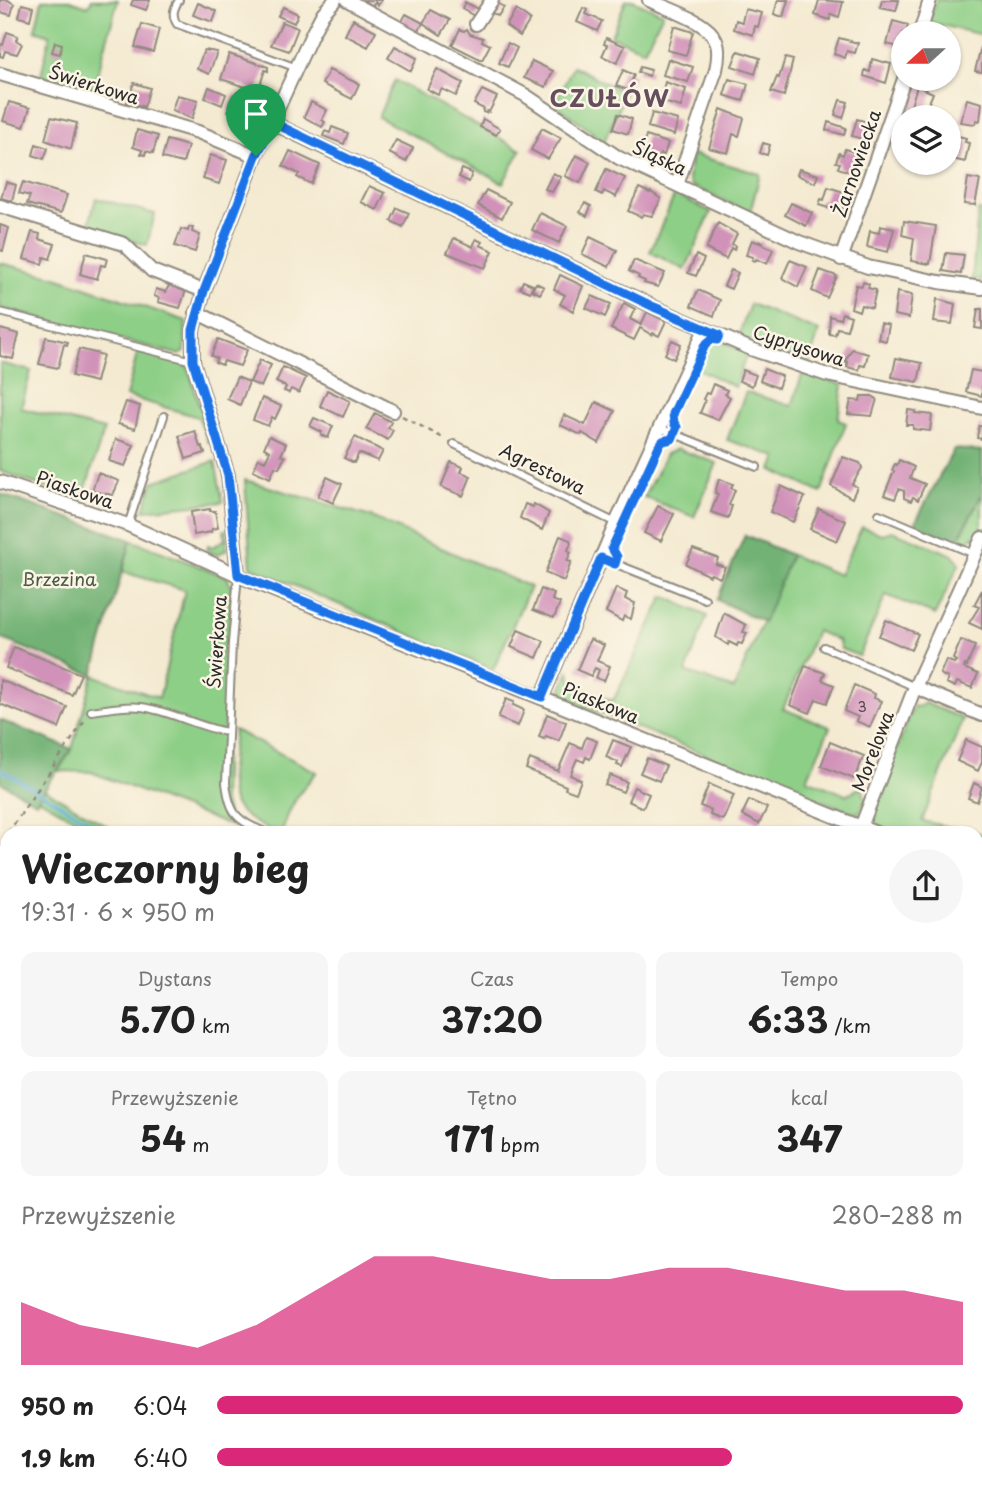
<!DOCTYPE html>
<html lang="pl">
<meta charset="utf-8">
<style>
body{margin:0;font-family:"Playpen Sans",sans-serif;background:#f6f6f6;color:#222;height:100vh;display:flex;flex-direction:column;font-size:26px;white-space:nowrap}
*{box-sizing:border-box;margin:0}
p{font-size:23px;color:#767676}
.icon{flex:none;width:38px;height:38px;fill:none;stroke:currentColor;stroke-width:2;stroke-linecap:round;stroke-linejoin:round}
.map{position:relative;flex:1;overflow:hidden}
.details{position:absolute;left:0px;top:826px;width:984px;height:672px;display:flex;flex-direction:column;background:#fff;border-radius:21px 21px 0 0;box-shadow:0 2px 5px #0004}
.details>*{flex:none}
.needle{width:46px;rotate:249deg}
.fabs{position:absolute;left:891px;top:21px;display:grid;gap:14px}
.fabs a{display:grid;place-items:center;width:70px;height:70px;border-radius:50%;background:#fff;box-shadow:0 2px 5px #0004;font-size:35px}
.pin{position:absolute;display:grid;place-items:center;width:60px;height:60px;color:#fff;margin:-72px -30px;border-radius:50% 50% 50% 0;rotate:-45deg;box-shadow:0 0 7px #0007}
.pin .icon{rotate:45deg}
.round{display:grid;place-items:center;flex:none;width:74px;height:74px;border-radius:37px;background:#f6f6f6}
.headline{display:flex;align-items:center;justify-content:space-between;height:119px;padding:0 21px}
h1{font-size:38px;font-weight:700;line-height:52px}
.metrics{display:grid;grid-template-columns:repeat(3,1fr);gap:10px;height:119px;padding:7px 21px}
.metrics div{display:grid;align-content:center;border-radius:14px;background:#f6f6f6;text-align:center}
.metrics b{font-size:35px;font-weight:700}
.metrics small{font-size:19px;font-weight:400}
.metrics p{font-size:19px}
.chart{height:196px;padding:14px 21px}
.chart p{display:flex;justify-content:space-between}
.chart svg{width:100%;height:126px;margin-top:7px;fill:#db2777;opacity:.7}
ul{padding:0 21px;list-style:none;font-size:23px}
li{display:grid;grid-template-columns:112px 84px 1fr;align-items:center;height:52px}
li i{height:18px;border-radius:9px;background:#db2777}
.map>svg:first-child{display:block}
.green{fill:#8ecf87;stroke:#5c7d59;stroke-width:2}
.forest{fill:#72b274;stroke:#4e6e50;stroke-width:2}
.lines{fill:none;stroke-linecap:round;stroke-linejoin:round}
.stream{stroke:#5fa9d6;stroke-width:3.5}
.building{fill:#d192ba}
.service-casing{stroke:#908a7e;stroke-width:10}
.minor-casing{stroke:#908a7e;stroke-width:16}
.path{stroke:#908a7e;stroke-width:2.5;stroke-dasharray:5 5;stroke-linecap:butt}
.service{stroke:#fff;stroke-width:6}
.minor{stroke:#fff;stroke-width:12}
.route-casing{stroke:#fff;stroke-width:14}
.route{stroke:#1a73e8;stroke-width:9}
.labels{text-anchor:middle;dominant-baseline:central;stroke-width:5;stroke-linejoin:round;paint-order:stroke}
.number-label{font-size:14px;fill:#54454f}
.street-label{font-size:18px;fill:#2b2b2b;stroke:#fcf5e5}
.park-label{font-size:18px;fill:#495c47;stroke:#fcf5e5}
.district-label{font-size:24px;font-weight:bold;letter-spacing:2px;fill:#654f5d;stroke:#fcf5e5}
</style>
<div class="map">
<svg width="982" height="1498" viewBox="0 0 982 1498">
<rect width="100%" height="100%" fill="#fcf5e5"/>
<filter id="ink" filterUnits="userSpaceOnUse"><feTurbulence type="fractalNoise" baseFrequency=".0143" numOctaves="2"/><feDisplacementMap in="SourceGraphic" scale="14" xChannelSelector="R" yChannelSelector="G"/><feConvolveMatrix kernelMatrix="1 2 1 2 8 2 1 2 1" color-interpolation-filters="sRGB"/></filter>
<filter id="wash" filterUnits="userSpaceOnUse"><feTurbulence type="fractalNoise" baseFrequency=".00686" numOctaves="4" result="noise"/><feDisplacementMap in="SourceGraphic" scale="28" xChannelSelector="R" yChannelSelector="G"/><feGaussianBlur stdDeviation="1.57" result="paint"/><feColorMatrix in="noise" values="0 0 0 0 0 0 0 0 0 0 0 0 0 0 0 0 0 1.4 0 .05"/><feComposite in="paint" operator="in"/></filter>
<g filter="url(#wash)">
<rect width="100%" height="100%" fill="#f4ead1"/>
<path class="green" d="M42,0H69L88,6L92,0H118L92,94L40,80L50,35L35,30Z
M626,0H632L663,13L644,50L611,36Z
M936,0H982V35L929,22Z
M573,66L625,93L604,142L573,117L554,105Z
M395,80L521,150L503,183L378,117Z
M692,154L760,174L750,213L691,186L688,178Z
M675,194L711,212L685,270L650,252Z
M96,198L155,214L147,245L88,228Z
M978,210L982,211V281L972,280Z
M0,263L56,277L186,321L185,351L180,355L0,308Z
M750,304L819,331L809,364L738,337Z
M713,342L726,343L747,353L735,387L698,369L707,347Z
M138,351L180,362L188,367L200,408L213,440L208,442L198,417L126,396Z
M0,363L31,371L21,408L104,430L82,501L0,471Z
M803,372L843,385L838,420L846,423L821,493L772,470L777,457L727,440L746,392L792,406Z
M677,449L717,463L694,517L644,497L666,454Z
M215,461L223,502L144,510L153,482Z
M245,480L371,517L530,587L493,670L251,567Z
M982,494V524L976,537L973,536C969,542 964,543 957,542Z
M862,527L882,534L892,531L951,554L957,559L959,565L935,615L886,595L859,656L841,649L838,640L816,631L783,709L830,727L807,779L846,795L863,786L864,796L867,798L859,813L851,812L562,698L560,693L569,671L573,685L613,701L664,596L707,616L686,672L734,689L791,555L839,575Z
M224,530H227L226,550L217,555L207,551L208,545L213,547L225,539Z
M131,540L227,577L232,587L226,694L223,799L231,826L91,772L58,771L72,749L93,675L159,698L185,590L123,572Z
M925,703L963,719L922,821L982,834V856L977,855L976,833C949,833 888,841 868,822L914,706L918,707Z
M234,730L317,772C299,792 289,806 282,833C265,829 241,818 233,801C226,785 233,748 234,730Z
M44,789L119,833H100L38,798Z
M288,1491H322V1498H294Z
M463,1491H817L820,1498H470Z"/>
<path class="forest" d="M954,449L982,451V494L957,542L917,525L916,521Z
M0,494L131,540L93,675L0,638Z
M745,535L791,555L764,622L717,600Z
M0,720L72,749L36,802L0,782Z
M0,1387L7,1394V1491H288L294,1498H0Z"/>
<g class="lines">
<path class="stream" d="M0,769L109,833
M477,1491L484,1498"/>
</g>
<g id="blocks">
<path class="building" d="M0,0H8L14,4L11,15L0,12Z
M133,0H150L146,10L131,5Z
M362,0H382L378,5L375,2L371,7Z
M778,0H788L783,17L774,14Z
M819,0L843,2L839,17L831,14L830,20L815,15Z
M882,0H899L896,11L880,8Z
M465,2L480,10L476,17L462,9Z
M198,3L217,11L213,22L193,15Z
M497,3L504,7L498,16L491,12Z
M22,4L33,7L30,20L19,17Z
M283,7L298,14L294,23L278,16Z
M583,8L588,10L586,14L602,21L597,31L577,22Z
M745,9L762,13L758,27L755,26L753,35L734,29L736,20L742,22Z
M431,10L450,20L441,35L423,23Z
M516,10L530,20L520,36L506,26Z
M406,14L423,23L418,32L401,23Z
M353,19L376,31L368,47L345,35Z
M893,21L908,25L906,33H903L902,48L887,44Z
M282,22L298,28L289,51L271,45Z
M142,24L159,29L153,52L135,47Z
M674,26L693,32L686,55L667,50Z
M460,29L464,31L467,29L470,34L483,38L482,41L490,45L482,60L452,45Z
M7,32L18,36L16,40L22,44L17,54L5,51L3,57L0,56V44L3,45Z
M606,38L625,46L617,63L602,56L607,45L604,44Z
M839,38L858,43L855,53L847,51L845,58L834,54Z
M55,42L62,44L60,54L52,52Z
M508,43L517,48L508,67L499,63Z
M395,46L417,58L411,71L388,58Z
M981,47H982V72L975,71Z
M204,50L217,52L209,74L197,69Z
M738,51L760,58L755,74L732,66Z
M229,54L268,67V71L265,70L258,91L221,79Z
M785,58L793,60L784,96L771,92L777,77L779,78Z
M668,59L693,67L688,82L663,75Z
M872,59L891,64L886,83L864,76L865,70L870,72Z
M532,61L553,71L546,87L524,78Z
M640,67L651,70L649,76L638,72Z
M437,69L463,83L456,96L442,89L438,95L427,89Z
M329,70L359,84L352,99L322,84Z
M623,70L634,75L628,90L616,86Z
M729,79L748,84L743,101L724,95Z
M665,82L686,89L681,107L660,101Z
M134,83L150,88L144,107L127,102Z
M917,86L933,93L926,110L918,107L916,111L910,109Z
M209,87L226,94L222,105L205,98Z
M482,90L497,97L489,112L487,111L486,113L483,112L484,109L474,104Z
M177,95L198,100L192,119L172,110Z
M235,95L265,108L259,124L228,111Z
M967,99L982,103L980,121L976,120L975,124L960,122Z
M840,100L848,102L843,118L835,115Z
M9,102L30,108L24,127L3,121Z
M311,102L327,110L322,120L325,122L322,127L304,117Z
M721,109L744,118L739,136L733,134L728,153L709,148Z
M652,113L678,120L674,135L648,127Z
M618,114L632,119L628,134L613,129Z
M51,117L77,123L71,149L45,140Z
M483,119L500,129L496,135L480,127Z
M857,119L874,124L869,141L852,136Z
M828,122L846,128L844,135L826,130Z
M332,127L348,133L344,144L323,136L325,131L330,133Z
M542,128L561,138L548,159L531,150Z
M900,129L903,130V150L894,147Z
M137,130L158,136L153,153L146,151L145,155L141,154L142,150L133,147Z
M646,136L668,143L664,155L660,154L658,159L641,154Z
M958,136L966,138L965,142L969,143L965,162L948,158L953,139L957,140Z
M167,140L188,146L183,163L162,158Z
M396,140L413,148L406,162L389,153Z
M763,143L770,145L767,155L760,153Z
M36,144L48,148L44,159L33,155Z
M845,149L860,154L853,173L838,168L840,163L836,162L839,153L843,155Z
M290,151L320,165L311,184L297,177L299,174L283,166Z
M210,155L227,160L219,184L203,179Z
M576,155L590,162L580,183L565,176Z
M462,169L472,173L469,182L459,177Z
M606,169L625,178L616,197L604,191L602,195L596,192Z
M799,169L818,175L815,183L797,175Z
M553,173L561,177L552,192L545,189Z
M968,178L980,180L975,205L964,204Z
M6,182L16,185L12,201L1,198Z
M23,182L67,195L61,213L27,204L30,196L19,193Z
M369,186L385,193L377,210L361,202Z
M828,187L847,193L841,212L819,205L821,199L824,200Z
M639,188L650,193L651,192L661,199L652,216L643,214L641,217L628,211Z
M486,190L510,202L502,218L478,205Z
M585,203L591,206L587,216L580,212Z
M791,203L812,213L806,226L785,215Z
M397,208L409,213L403,227L391,221Z
M540,213L567,226L559,243L532,230Z
M904,221L936,226L930,264L911,261L914,238L902,235Z
M718,223L737,234L732,244L735,246L734,250L731,248L726,259L706,249Z
M0,225L9,228L3,251L0,250Z
M880,226L894,229L888,252L867,247L870,231L879,233Z
M189,227L193,228L192,232L200,235L195,252L175,246L181,229L188,231Z
M32,232L40,234L39,239L55,244L50,259L44,257L42,264L24,259Z
M590,237L617,250L609,267L582,254Z
M454,238L473,247L476,239L482,242L480,245L493,251L485,268L447,253Z
M752,240L760,243V241L763,242L762,244L773,249L767,264L756,259L755,261L752,260L753,257L746,255Z
M86,253L107,259L105,266L101,265L97,279L80,274Z
M946,253L964,255L961,274L943,271Z
M696,255L704,259L696,276L688,273Z
M634,260L665,273L658,287L644,283L645,281L638,278L639,276L629,271Z
M790,260L807,267L798,287L782,278Z
M731,270L738,273L731,289L724,286Z
M820,270L837,276L827,298L812,291Z
M560,275L583,286L573,311L560,304L565,295L554,289Z
M523,281L533,285L530,292L520,288Z
M863,282L869,284L868,288L876,290L872,308L861,305L859,311L851,308L852,303L856,285L862,286Z
M536,283L544,287L540,294L532,290Z
M169,285L186,290L180,308L158,302L159,298L154,296L156,289L166,292Z
M698,290L720,300L714,316L691,306Z
M897,292L912,295L909,318L894,315Z
M592,296L611,304L605,317L586,308Z
M937,299L955,304L952,324L934,322Z
M624,303L635,309L630,319L641,325L647,312L666,321L659,336L653,333L652,335L640,328L634,340L611,329Z
M978,309H982V329L975,328Z
M842,313L851,316L847,330L837,328L835,335L829,334L830,316L840,319Z
M881,323L889,325L886,341L878,339Z
M0,329L19,334L13,359L0,356Z
M46,337L68,342L67,345L64,344L58,368L39,364Z
M218,339L247,350L240,366L224,361L222,365L215,362L217,358L211,356Z
M672,340L681,344L674,359L665,354Z
M79,349L103,355L96,382L72,376Z
M852,349L868,354L865,366L860,365L859,370L847,367L848,362L845,361Z
M896,358L922,363L918,382L892,377Z
M260,360L271,365L261,387L250,382Z
M283,367L306,378L299,393L291,389L289,393L284,391L286,387L276,382Z
M764,369L782,376L778,388L760,381Z
M743,370L756,375L752,386L739,381Z
M971,370L982,372V396L966,392Z
M237,377L249,382L240,405L227,399Z
M713,384L727,390L725,394L730,397L718,420L700,413L705,401L703,399L706,393L709,394Z
M327,390L350,401L343,417L320,406Z
M861,396H872L877,399L872,416L848,414L851,400L860,401Z
M262,398L281,406L275,419L272,417L268,426L253,420Z
M126,402L140,406L135,429L118,424Z
M596,402L615,411L599,443L582,433L581,435L560,425L564,415L585,425Z
M908,410L916,411L915,413L932,415L930,431L913,429V425H906Z
M375,413L391,422L388,428L393,430L388,440L366,429Z
M314,418L333,426L328,438L321,435L322,432L310,426Z
M979,426H982V439L977,438Z
M195,431L200,447L202,446L205,453L186,459L179,436Z
M269,436L286,444L281,455L285,457L279,468L275,467L270,478L253,470L259,458L265,461L270,451L264,448Z
M355,437L383,451L378,461L359,453L354,463L344,458Z
M116,439L134,445L125,466L109,461Z
M843,457L860,463L862,468L852,484L857,487L852,498L831,486Z
M899,460L914,467L910,478L925,484L918,500L913,497L911,501L904,498V491L899,489L895,499L884,495L894,471L892,470L895,464L897,465Z
M451,462L463,467L461,472L471,476L463,496L441,487Z
M98,473L119,481L113,495L92,491Z
M327,477L342,484L333,503L318,496Z
M719,479L733,484L731,488L735,490L729,505L732,506L728,518L711,512L718,494L715,493Z
M781,486L805,497L793,522L770,512Z
M525,504L533,507L534,504L549,513L542,530L520,518Z
M658,506L674,514L661,541L644,533Z
M210,509V511H215L218,528L212,529L211,532L194,535L191,512Z
M819,509L846,521L837,541L810,529Z
M560,536L570,540L571,543L568,550L571,552L567,561L571,562L564,581L545,573Z
M693,549L718,558L716,564L725,567L720,578L711,574L710,576L686,564Z
M616,588L627,593L625,599L635,603L631,619L624,616L622,621L606,612Z
M541,589L554,594L552,600L560,603L554,618L533,610Z
M982,590V629L969,623L979,607L974,605Z
M724,613L746,625L743,632L747,633L742,644L738,643L737,646L729,642L728,645L716,637Z
M886,620L918,634L911,650L879,636Z
M518,630L544,641L537,658L511,647Z
M590,639L604,645L597,661L610,666L604,681L596,678L599,670L595,668L591,676L577,670Z
M961,640L975,646L967,666L965,665L964,668L978,674L972,688L957,682L955,687L946,683L948,678L940,674L946,660L954,663L956,661L953,659Z
M14,647L81,674L72,695L6,668Z
M805,666L825,673L822,680L834,685L827,703L816,699L810,713L790,705Z
M0,680L67,707L59,728L0,704Z
M854,685L875,694L874,698L881,701L870,727L856,721L858,717L844,711Z
M506,699L514,702L513,705L524,710L518,726L498,718Z
M547,714L566,722L559,741L546,736L544,739L539,737Z
M586,737L597,741L590,759L586,757L584,762L577,759L570,775L581,780L576,793L565,789L566,786L526,769L530,759L558,771L570,743L582,748Z
M613,740L631,747L622,767L617,765L618,762L606,757Z
M966,740L982,747V762L978,771L957,761Z
M830,742L864,756L854,779L821,766Z
M647,758L666,766L659,781L640,773Z
M610,775L627,782L623,792L605,785Z
M974,783L982,787L977,802L968,798Z
M709,784L734,795L723,820L710,815L711,810L700,806Z
M634,787L649,794L643,808L628,801Z
M749,800L767,808L759,824L742,815Z
M978,878H982V903L977,902Z
M976,914H982V928H976Z"/>
</g>
</g>
<g filter="url(#ink)">
<use href="#blocks" fill-opacity="0" stroke="#908a7e" stroke-width="2"/>
<g class="lines">
<defs>
<path id="service" d="M179,0C174,8 171,15 177,24L297,68
M0,312L193,361
M660,428L757,467
M454,444L616,523
M879,514L974,554
M128,525L164,416
M601,558L705,599
M238,575L232,643L226,783C230,816 237,820 267,833
M824,647L915,687
M91,711C108,709 125,705 141,707C168,710 198,727 227,732
M976,1106L982,1107"/>
<path id="minor" d="M347,0L525,95L619,158L799,242L868,267L939,282L982,288
M649,0C667,9 709,21 716,41C720,50 718,61 716,70L677,185
M476,24L492,0
M920,33L930,0
M0,74L198,132L256,156
M273,123L654,307L751,349L827,375L982,408
M0,206L124,244L152,271L204,291
M841,259L904,79
M196,312L393,411
M0,482L128,525L251,581L876,833
M238,575L228,475L193,361V330L204,291L256,156L312,34L323,13L335,0
M915,687L982,715
M542,697L616,523L705,329
M861,827L915,687L982,538
M976,861H982"/>
</defs>
<use href="#service" class="service-casing"/>
<use href="#minor" class="minor-casing"/>
<path class="path" d="M402,416L445,439
M8,833L87,717
M7,834L1,848L7,865
M976,1257H982
M0,1402L7,1411
M51,1491L52,1498
M303,1491L304,1498
M466,1491L472,1498"/>
<use href="#service" class="service"/>
<use href="#minor" class="minor"/>
</g>
</g>
<g class="lines" filter="url(#ink)">
<defs>
<path id="route" d="M274,123L654,307L719,335L717,340L712,339L705,345L673,414L674,423L677,427L672,439L663,441L659,446L612,548L617,557L615,564L601,558L542,697L238,575L228,475L193,361V330L204,291L256,156Z"/>
</defs>
<use href="#route" class="route-casing"/>
<use href="#route" class="route"/>
</g>
<g class="labels">
<g class="number-label">
<text x="862" y="706">3</text>
</g>
<g class="street-label">
<text transform="translate(94 84) rotate(17)">Świerkowa</text>
<text transform="translate(660 157) rotate(25)">Śląska</text>
<text transform="translate(856 163) rotate(-71)">Żarnowiecka</text>
<text transform="translate(799 345) rotate(18)">Cyprysowa</text>
<text transform="translate(543 468) rotate(26)">Agrestowa</text>
<text transform="translate(75 489) rotate(19)">Piaskowa</text>
<text transform="translate(216 642) rotate(-86)">Świerkowa</text>
<text transform="translate(601 702) rotate(22)">Piaskowa</text>
<text transform="translate(872 751) rotate(-69)">Morelowa</text>
</g>
<g class="park-label">
<text x="59" y="578">Brzezina</text>
</g>
<g class="district-label">
<text x="610" y="97">CZUŁÓW</text>
</g>
</g>
</svg>
<div class="fabs">
<a><svg class="needle" viewBox="-14 -14 28 28"><path d="M0-13l5 13h-10z" fill="#e53935"/><path d="M0 13l5-13h-10z" fill="#767676"/></svg></a>
<a><svg class="icon" aria-label="layers" viewBox="0 0 24 24"><path d="M12 4l9 5-9 5-9-5zM3 14l9 5 9-5"/></svg></a>
</div>
<div class="pin" style="left:256px;top:156px;background:#1e9e55"><svg class="icon" aria-label="arrive" viewBox="0 0 24 24"><path d="M6 21V4h12l-3 4 3 4H6"/></svg></div>
<section class="details">
<div class="headline"><div><h1>Wieczorny bieg</h1><p>19:31 · 6 × 950 m</p></div><a class="round"><svg class="icon" aria-label="share" viewBox="0 0 24 24"><path d="M12 15V3M7 8l5-5 5 5M5 13v7h14v-7"/></svg></a></div>
<div class="metrics">
<div><p>Dystans</p><b>5.70<small> km</small></b></div>
<div><p>Czas</p><b>37:20</b></div>
<div><p>Tempo</p><b>6:33<small> /km</small></b></div>
</div>
<div class="metrics">
<div><p>Przewyższenie</p><b>54<small> m</small></b></div>
<div><p>Tętno</p><b>171<small> bpm</small></b></div>
<div><p>kcal</p><b>347</b></div>
</div>
<div class="chart"><p><span>Przewyższenie</span>280–288 m</p>
<svg viewBox="0 0 160 44" preserveAspectRatio="none"><path d="M0 44V22L10 30L20 34L30 38L40 30L50 18L60 6L70 6L80 10L90 14L100 14L110 10L120 10L130 14L140 18L150 18L160 22V44z"/></svg>
</div>
<ul>
<li><b>950 m</b>6:04<i style="width:100%"></i></li>
<li><b>1.9 km</b>6:40<i style="width:69%"></i></li>
</ul>
</section>
</div>
